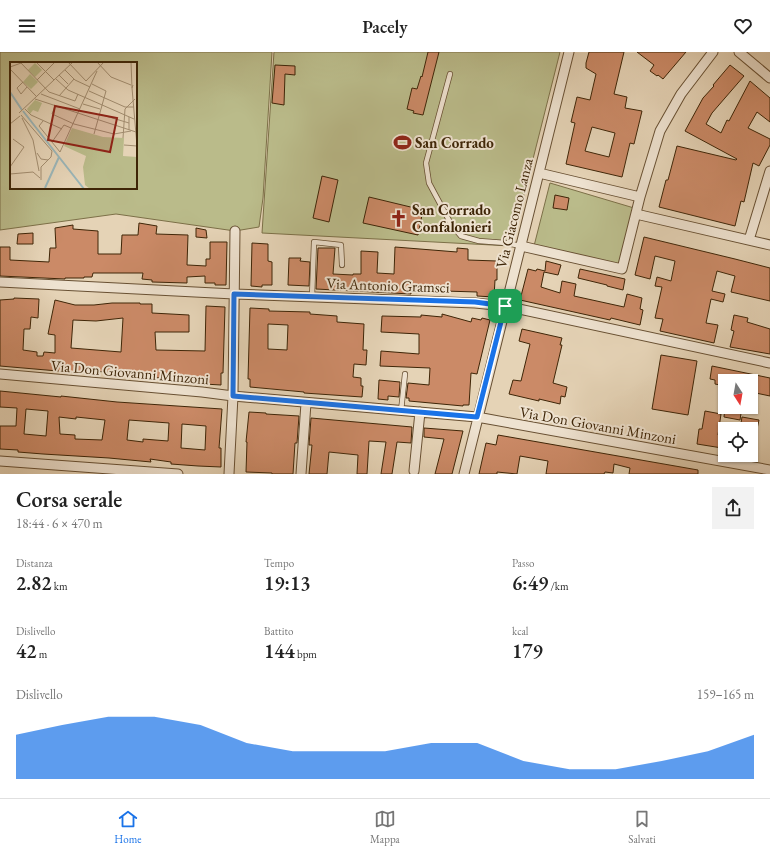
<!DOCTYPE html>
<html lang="it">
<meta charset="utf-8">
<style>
body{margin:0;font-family:"EB Garamond",serif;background:#f2f2f2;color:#222;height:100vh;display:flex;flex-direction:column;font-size:15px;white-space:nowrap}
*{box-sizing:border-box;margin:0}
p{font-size:13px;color:#767676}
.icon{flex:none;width:22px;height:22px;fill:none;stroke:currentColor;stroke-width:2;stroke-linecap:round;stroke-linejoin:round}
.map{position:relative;height:422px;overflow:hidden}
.sheet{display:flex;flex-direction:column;background:#fff;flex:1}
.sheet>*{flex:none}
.needle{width:26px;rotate:169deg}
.tools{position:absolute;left:718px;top:322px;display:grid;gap:8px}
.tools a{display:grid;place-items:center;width:40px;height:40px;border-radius:0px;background:#fff;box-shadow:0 1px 3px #0004;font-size:20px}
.pin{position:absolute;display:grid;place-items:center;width:34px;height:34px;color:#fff;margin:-17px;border-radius:8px;box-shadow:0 2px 6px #0006}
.round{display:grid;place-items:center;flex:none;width:42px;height:42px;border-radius:0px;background:#f2f2f2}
.headline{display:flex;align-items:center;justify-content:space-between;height:68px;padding:0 16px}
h1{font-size:22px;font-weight:600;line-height:30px}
.metrics{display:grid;grid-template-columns:repeat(3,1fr);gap:6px;height:68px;padding:4px 16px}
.metrics div{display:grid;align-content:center}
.metrics b{font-size:20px;font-weight:600}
.metrics small{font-size:11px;font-weight:400}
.metrics p{font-size:11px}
.chart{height:112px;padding:8px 16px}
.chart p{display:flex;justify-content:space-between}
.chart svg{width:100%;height:72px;margin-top:4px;fill:#1a73e8;opacity:.7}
header{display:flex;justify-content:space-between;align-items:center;height:52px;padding:0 16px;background:#fff;font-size:18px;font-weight:600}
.tabs{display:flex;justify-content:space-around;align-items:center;height:56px;border-top:1px solid #e0e0e0;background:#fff;font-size:11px;color:#767676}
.tabs a{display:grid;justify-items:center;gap:2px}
.tabs .current{color:#1a73e8}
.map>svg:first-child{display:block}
.grass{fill:#babb8a;stroke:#7c7048;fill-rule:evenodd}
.building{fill:#cb8a67;stroke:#3e2507;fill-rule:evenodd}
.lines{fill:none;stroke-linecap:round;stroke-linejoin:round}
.lane-casing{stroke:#685033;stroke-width:6}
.street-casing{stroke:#685033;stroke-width:11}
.lane{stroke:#eee2d0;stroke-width:4.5}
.street{stroke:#eee2d0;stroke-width:9}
.route-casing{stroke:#fff;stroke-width:8}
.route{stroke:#1a73e8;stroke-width:5}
.labels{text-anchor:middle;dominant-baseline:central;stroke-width:4;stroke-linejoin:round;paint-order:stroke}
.poi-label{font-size:15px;font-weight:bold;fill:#3e2507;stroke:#eee2d0;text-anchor:start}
.street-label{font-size:15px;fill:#3e2507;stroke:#eee2d0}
.inset-river{fill:none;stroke:#9ab5b8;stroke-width:2}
.inset-road{fill:none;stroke:#a28d70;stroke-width:1}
.view{fill:#8f2418;fill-opacity:0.15;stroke:#8f2418;stroke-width:2}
.inset-edge{fill:none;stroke:#3e2507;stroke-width:2}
</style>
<header><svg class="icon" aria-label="menu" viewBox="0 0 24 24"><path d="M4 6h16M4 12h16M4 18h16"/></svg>Pacely<svg class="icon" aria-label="heart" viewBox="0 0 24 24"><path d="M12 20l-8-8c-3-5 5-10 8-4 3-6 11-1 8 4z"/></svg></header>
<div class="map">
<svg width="770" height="422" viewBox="0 0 770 422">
<rect width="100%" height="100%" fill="#e5d3b6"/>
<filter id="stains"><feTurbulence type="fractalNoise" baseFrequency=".005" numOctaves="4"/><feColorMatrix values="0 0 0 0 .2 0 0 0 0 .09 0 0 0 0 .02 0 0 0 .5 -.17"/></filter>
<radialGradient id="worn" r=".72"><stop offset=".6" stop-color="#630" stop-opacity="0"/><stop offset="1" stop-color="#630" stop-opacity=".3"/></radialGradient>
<path class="grass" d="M0,0H272L263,146L259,175L235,179L116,162L0,178ZM11,11H136V136H11Z
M274,0H560L511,194L262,181Z
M550,131L634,156L620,213L534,194Z"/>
<path class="building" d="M428,0H439L423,63L413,61L414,59L407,57L412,36L417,37L421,24L422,25Z
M589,0H624L614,42L627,45L625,56L642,59L634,92L630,91L622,125L566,112L575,71L571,70L577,45L590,48L596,22L586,16V11ZM592,75L615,81L609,105L585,99Z
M637,0H686L663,27L658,23L657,24L650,19L654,13Z
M275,13L295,14V23L285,22L284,53L272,51Z
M730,13L744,24L712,61L706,72L721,81L727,68L729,69L750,29L770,46V70L757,60L748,76L770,87V93L759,114L753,111L744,150L741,149L735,174L659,155L666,128H668L677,94L736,108L737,107L685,79L703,46L714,34L713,33Z
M322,124L338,128L329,170L313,166Z
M555,143L569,146L567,158L553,156Z
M369,145L423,158L418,183L363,171Z
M139,171L157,174L156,182L188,183L187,213H188L206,214V207H210V190H227L226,233H215V231H205V224L187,225V231L152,230V228L142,227L143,221H93L92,225H84V226H65V227L0,224V195H10V208L49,210L50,196H56L55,176L73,173V177L98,179V202H121L122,183H138Z
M196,176L206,178L207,186L196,185Z
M33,181V192H17L18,182Z
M644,185L735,207L770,216V249L731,240L735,224L717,219L712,239L725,242L723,250L711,247L706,271L718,273L714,291L660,279L663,267L655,266L662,235L655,234L657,225L671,229L675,209L655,204L650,227L635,223Z
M252,191L268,192V209L272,210V233H262V235L251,234Z
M395,195L457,200V196L468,197V208L497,209V228H495L494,245L477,244V240L411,238V242L316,237L318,196H335L333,222L353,223V222H361V199L378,200L377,221L394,222Z
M289,206H301L300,209L310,210L309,234L288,233Z
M546,209L561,213L558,223L544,220L541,235L560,241L562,229L576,232L574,244L624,255L627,242L642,246L640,257L643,258L640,273L611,266L610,268L520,248L528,217L536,219L537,217L545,219Z
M580,217L625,227L623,238L607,234V233L578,226Z
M14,246L39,247L38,266L31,265L30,277H24L23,298L37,300V304H43L44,300L55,301V283L48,282L55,248L75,253H94L112,251H140V252H152V261L189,263V280H155L156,298L205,299L206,254L225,255L223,321H221V333L204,332V331L159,328V326L124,323V321L90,319V320H81V321L0,314V248L14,247ZM123,266L121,300L71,296L73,268L96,269Z
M250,256L269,257V259L310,260V262L337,264V270L364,272L363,298H367L366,313L354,312L353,325L361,326V334H363L362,345L304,341V340L250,335V327H248ZM268,272L288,273L287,298L268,297Z
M442,262L471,270L472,266L481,268L482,266L490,268L477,322L471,321L469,353H463V354L409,349V346H406L408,331L429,333L430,316L380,314L381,299L419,302V282L381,280L382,264L421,265V263L442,265Z
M734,263L748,266L747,270L770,277V302L730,295L734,279L731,278Z
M522,277L562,286L560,293H562L553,331L567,335L565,345L561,344L560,352L539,347V349L509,342L513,328L521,329L530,292L519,289Z
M661,303L697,309L688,363L652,357Z
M712,314L770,326V344L751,340V329H725V334L715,332V328L710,327Z
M379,328L400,330L399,345L388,344V348L378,347Z
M0,339L61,345V344L117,350L222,357L219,396H221V415L198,414L171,412V410L150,407L151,410L109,406L43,402L18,400V398L0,397V374H16L17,356L0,355ZM26,357L48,359L46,384L24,382ZM59,365L76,367V365L105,368L102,388L75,387V383L60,382ZM129,368L169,371L168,389L143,387V390L127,388ZM182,372L206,374L205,398L181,396Z
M725,355H742L740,368L724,365Z
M705,359L721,362L718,383L724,384L722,396L697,392L699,377H702Z
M249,360L266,361V362L299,364L297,391H295L293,422H272V421L246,420L247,390H246Z
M742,365L759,368L757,377H740Z
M311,366L412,375L411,391L397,390L392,422H381L386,390L369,389L367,422H357L358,403L329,400L327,422H309L312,393H309Z
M424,376L463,379L452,422H435L444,387L424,385Z
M498,383L698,418V422H629L630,416L614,412L613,421L605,420L604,422H546L548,409L520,404L517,422L497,420V422H479L486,391L496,393Z"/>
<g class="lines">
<defs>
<path id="lane" d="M450,22L426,111L429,131L451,172L461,184L479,189L506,191L521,194
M312,245L314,190L341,193L342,213
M401,359L405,322"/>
<path id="street" d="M739,0L770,26
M539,121L640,145
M636,162L770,193
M749,188L770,119
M521,194L622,217L640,145L660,79L681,42L713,0
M0,230L234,242L475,251L505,254L770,311
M0,322L202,340L233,344L477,365L770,418
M0,409L178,422
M414,419L420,360
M229,422L233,344L235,179
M301,422L306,351
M464,422L569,0"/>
</defs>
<use href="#lane" class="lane-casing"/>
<use href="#street" class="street-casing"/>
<use href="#lane" class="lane"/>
<use href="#street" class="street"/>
</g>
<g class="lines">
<defs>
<path id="route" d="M234,242L475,250L505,254L477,365L233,344Z"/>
</defs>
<use href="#route" class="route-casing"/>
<use href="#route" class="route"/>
</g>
<defs>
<symbol id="stadium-bare" viewBox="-9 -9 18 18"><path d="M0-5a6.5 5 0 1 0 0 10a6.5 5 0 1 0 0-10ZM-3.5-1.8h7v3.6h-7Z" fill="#8f2418" stroke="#eee2d0" stroke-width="2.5" paint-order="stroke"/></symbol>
<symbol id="church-bare" viewBox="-9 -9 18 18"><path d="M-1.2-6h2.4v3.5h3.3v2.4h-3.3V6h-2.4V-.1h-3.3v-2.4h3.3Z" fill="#8f2418" stroke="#eee2d0" stroke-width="2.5" paint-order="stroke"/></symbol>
</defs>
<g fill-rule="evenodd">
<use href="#stadium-bare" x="390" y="78" width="25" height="25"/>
<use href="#church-bare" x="386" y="154" width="25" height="25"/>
</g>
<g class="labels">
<g class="poi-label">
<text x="415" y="90">San Corrado</text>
<text x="412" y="157">San Corrado<tspan x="412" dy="17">Confalonieri</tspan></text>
</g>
<g class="street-label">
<text transform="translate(514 161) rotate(-76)">Via Giacomo Lanza</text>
<text transform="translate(388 233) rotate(2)">Via Antonio Gramsci</text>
<text transform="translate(130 320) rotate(5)">Via Don Giovanni Minzoni</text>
<text transform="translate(598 373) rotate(10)">Via Don Giovanni Minzoni</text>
</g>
</g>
<g transform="translate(10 10)">
<rect width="127" height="127" fill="#e5d3b6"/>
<path d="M62,66L93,75L114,76L113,94L127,95V127H80L75,123L73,105L76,94L54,84Z" fill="#babb8a"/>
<path d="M20,12L28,20L21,27L13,20ZM25,38L32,41L28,50L23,48L20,52L17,47Z" fill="#babb8a"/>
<path d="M25,1L32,8L25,15L18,8Z" fill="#babb8a"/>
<path class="inset-river" d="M0,30L12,48M13,49L74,127M35,126L49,95"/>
<path class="inset-road" d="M10,0L39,30L65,39L68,32M26,0L44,18M58,0L76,19L94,0M87,0L101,15L121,23M121,0L122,26L123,23M0,5L14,0M0,7L26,34M55,8L65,18L80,25M49,13L58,22M46,17L58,28L124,57M27,18L45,0M13,20L7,26L11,32L17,25M82,22L96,29L84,72M122,26L127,84M79,29L115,45H124M31,32L70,47M49,34L64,17M25,37L126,70M73,42L90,47M45,44L42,52L64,62L104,72L121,69M15,47L21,53L52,67M9,51L63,0M89,52L119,61M11,53L42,89L41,95L31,105V118M119,55V68M12,56L23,78L29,109M33,59L29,64L50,90L87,9M0,62L10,54M113,76L115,47L125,37M42,80L54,63L61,66M114,83L127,84M27,91L31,97L38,98M0,105L14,85L3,77M0,112L23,110L30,116"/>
<path class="view" d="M45,44L107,56L100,90L38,78Z"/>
<rect width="127" height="127" class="inset-edge"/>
</g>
<rect width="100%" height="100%" filter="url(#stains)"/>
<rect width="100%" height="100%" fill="url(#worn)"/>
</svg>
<div class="tools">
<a><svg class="needle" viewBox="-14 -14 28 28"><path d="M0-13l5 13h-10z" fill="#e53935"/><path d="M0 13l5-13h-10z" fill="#767676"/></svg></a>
<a><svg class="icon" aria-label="locate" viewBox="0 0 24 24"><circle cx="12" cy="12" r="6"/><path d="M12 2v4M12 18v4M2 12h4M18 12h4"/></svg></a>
</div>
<div class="pin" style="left:505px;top:254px;background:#1e9e55"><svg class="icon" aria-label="arrive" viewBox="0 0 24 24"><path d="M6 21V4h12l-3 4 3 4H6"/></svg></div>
</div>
<section class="sheet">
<div class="headline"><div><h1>Corsa serale</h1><p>18:44 · 6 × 470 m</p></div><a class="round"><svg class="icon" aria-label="share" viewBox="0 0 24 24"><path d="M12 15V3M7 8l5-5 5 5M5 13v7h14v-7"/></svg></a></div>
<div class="metrics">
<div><p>Distanza</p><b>2.82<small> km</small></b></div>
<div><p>Tempo</p><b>19:13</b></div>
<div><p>Passo</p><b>6:49<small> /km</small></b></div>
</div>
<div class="metrics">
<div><p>Dislivello</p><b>42<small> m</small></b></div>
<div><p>Battito</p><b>144<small> bpm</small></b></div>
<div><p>kcal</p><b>179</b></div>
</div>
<div class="chart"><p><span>Dislivello</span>159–165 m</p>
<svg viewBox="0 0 160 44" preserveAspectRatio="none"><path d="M0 44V17L10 11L20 6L30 6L40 11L50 22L60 27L70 27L80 27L90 22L100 22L110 33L120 38L130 38L140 33L150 27L160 17V44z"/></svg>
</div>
</section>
<nav class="tabs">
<a class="current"><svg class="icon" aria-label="home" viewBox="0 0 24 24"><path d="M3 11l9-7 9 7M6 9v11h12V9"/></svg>Home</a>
<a><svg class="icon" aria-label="map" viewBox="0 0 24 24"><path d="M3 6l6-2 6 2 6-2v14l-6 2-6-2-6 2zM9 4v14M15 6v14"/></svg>Mappa</a>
<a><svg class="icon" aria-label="saved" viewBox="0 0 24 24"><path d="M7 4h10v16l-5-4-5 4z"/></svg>Salvati</a>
</nav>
